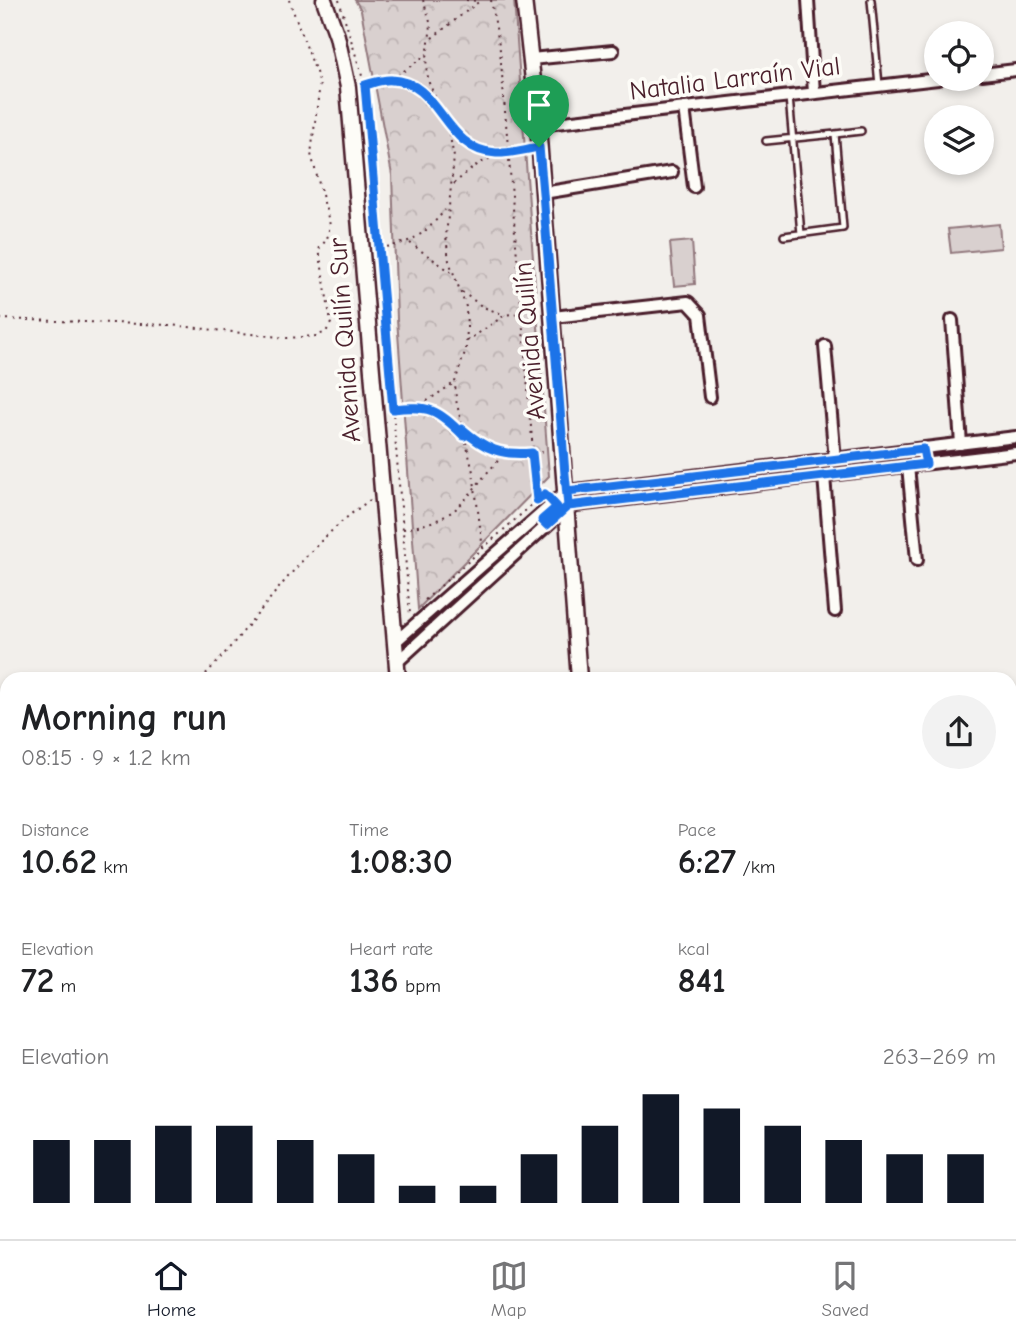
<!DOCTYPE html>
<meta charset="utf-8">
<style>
body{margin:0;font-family:"Comic Neue",sans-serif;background:#f2f2f2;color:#202124;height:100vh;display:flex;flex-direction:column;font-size:26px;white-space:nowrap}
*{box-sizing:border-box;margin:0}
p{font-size:23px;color:#757577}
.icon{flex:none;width:38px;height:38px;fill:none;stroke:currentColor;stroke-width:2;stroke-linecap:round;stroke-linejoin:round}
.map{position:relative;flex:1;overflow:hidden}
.panel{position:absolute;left:0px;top:672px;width:1017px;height:567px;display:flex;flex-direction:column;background:#fff;border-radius:21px 21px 0 0;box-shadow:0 4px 10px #0003}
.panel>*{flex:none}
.controls{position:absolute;left:924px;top:21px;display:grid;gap:14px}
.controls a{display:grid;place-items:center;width:70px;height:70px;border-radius:50%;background:#fff;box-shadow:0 4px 10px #0003;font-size:35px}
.pin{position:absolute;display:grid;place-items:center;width:60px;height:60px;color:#fff;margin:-72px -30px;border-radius:50% 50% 50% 0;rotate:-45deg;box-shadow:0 0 7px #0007}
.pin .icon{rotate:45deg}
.round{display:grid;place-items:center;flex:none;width:74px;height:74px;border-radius:37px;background:#f2f2f2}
.head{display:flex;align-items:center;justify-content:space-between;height:119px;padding:0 21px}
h1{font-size:38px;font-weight:600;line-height:52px}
.stats{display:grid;grid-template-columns:repeat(3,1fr);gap:10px;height:119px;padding:7px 21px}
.stats div{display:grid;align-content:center}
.stats b{font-size:35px;font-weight:600}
.stats small{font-size:19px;font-weight:400}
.stats p{font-size:19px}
.chart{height:196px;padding:14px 21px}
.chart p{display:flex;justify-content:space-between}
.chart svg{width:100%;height:126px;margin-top:7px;stroke:#111827;stroke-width:6}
.dock{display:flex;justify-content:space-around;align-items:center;height:98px;border-top:2px solid #e0e0e0;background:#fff;font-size:19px;color:#757577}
.dock a{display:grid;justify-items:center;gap:4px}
.dock .on{color:#111827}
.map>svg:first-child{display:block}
.forest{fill:url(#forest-crowns);stroke:#92787d;stroke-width:2}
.pitch{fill:#d9d0cf;stroke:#92787d;stroke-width:2}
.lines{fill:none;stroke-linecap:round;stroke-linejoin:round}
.lane-casing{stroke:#4a1f2b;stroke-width:10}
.street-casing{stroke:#4a1f2b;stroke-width:16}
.secondary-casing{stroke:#4a1f2b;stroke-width:19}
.path{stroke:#4a1f2b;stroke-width:2;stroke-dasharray:2 5;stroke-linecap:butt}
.lane{stroke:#fdfcf7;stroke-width:5}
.street{stroke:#fdfcf7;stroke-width:10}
.secondary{stroke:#fdfcf7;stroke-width:14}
.route-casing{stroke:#fff;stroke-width:14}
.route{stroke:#1a73e8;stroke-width:9}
.labels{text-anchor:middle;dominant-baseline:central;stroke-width:7;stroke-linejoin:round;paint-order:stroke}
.street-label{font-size:26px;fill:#4a1f2b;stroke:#fdfcf7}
</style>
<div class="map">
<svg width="1016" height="1239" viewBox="0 0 1016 1239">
<defs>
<pattern id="forest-crowns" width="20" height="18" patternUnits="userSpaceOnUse" patternTransform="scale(1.75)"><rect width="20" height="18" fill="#d9d0cf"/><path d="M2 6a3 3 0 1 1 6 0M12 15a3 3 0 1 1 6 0" fill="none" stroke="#bcb2b2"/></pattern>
</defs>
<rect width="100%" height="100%" fill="#f2efeb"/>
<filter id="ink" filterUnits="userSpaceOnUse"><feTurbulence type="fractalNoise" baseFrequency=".0143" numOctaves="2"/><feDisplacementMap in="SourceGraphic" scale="14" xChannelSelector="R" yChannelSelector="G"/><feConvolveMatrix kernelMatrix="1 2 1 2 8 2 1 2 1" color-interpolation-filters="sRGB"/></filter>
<g filter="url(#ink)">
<path class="forest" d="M355,0H514L549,476L418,609L397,319L392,175L361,10Z
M1010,1124L1016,1129V1183L1010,1184Z
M1016,1204V1239L888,1238V1232H1010V1205Z"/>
<path class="pitch" d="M999,224L1001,248L951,253L948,229Z
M692,241L695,284L674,286L670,243Z"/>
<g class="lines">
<defs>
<path id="lane" d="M871,0L879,85
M789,97L801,234
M835,134L861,131
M766,141L835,134L843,228L784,236"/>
<path id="street" d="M808,0L814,93
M531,59L613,51
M982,74L1016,70
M684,108L694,187
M538,125L938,79
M543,193L672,172
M553,317L688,302L700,315L710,397
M952,320L961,444
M825,346L835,460
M908,466L917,560
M824,476L835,611
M394,643L567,491L1016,437
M396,663L568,506L1016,453
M1010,823L1016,822
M1010,973L1016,1014
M0,1189L7,1183
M335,1232L341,1239
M123,1239L130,1232
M303,1239L311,1232
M485,1239L493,1232
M860,1239L868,1232L876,1239"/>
<path id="secondary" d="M324,0L337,36L348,87L398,679
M524,0L538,125L579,679
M1010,1112L1016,1116
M1010,1196L1016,1195
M867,1232H868"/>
</defs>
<use href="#lane" class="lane-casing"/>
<use href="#street" class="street-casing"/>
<use href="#secondary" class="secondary-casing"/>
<path class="path" d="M339,0L366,89L410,615
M423,0L431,25L426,66L429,83L448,127L454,157L446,236L449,261L466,307L467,327L466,349L455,382L456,400L473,472L483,549
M466,0L479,1
M491,0L500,50L537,500L545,494
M432,38L481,0
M394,80L435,102
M365,85L393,79L427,54
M449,128L470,144L495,153
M454,184C479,160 494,154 528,149
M410,243L451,272
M380,248C413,243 424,235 445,210
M462,292L483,307L505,315
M0,319L170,325L287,338L316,336L326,332L331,323L319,249L327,239L330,225L311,154L320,83L289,0
M467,341L505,315L520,313
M421,405L454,383
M394,409C427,405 438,410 462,434
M463,431C495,457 509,454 548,452
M403,529C468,518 462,495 504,455
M425,600L536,501
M201,679C259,620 301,547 370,500
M0,835L7,829
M1010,1149L1016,1154"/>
<use href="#lane" class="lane"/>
<use href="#street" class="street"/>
<use href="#secondary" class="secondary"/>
</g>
</g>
<g class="lines" filter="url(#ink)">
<defs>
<path id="route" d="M539,147C526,149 509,154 496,153C443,151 441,81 392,80C383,79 373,83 365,85L393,409C429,405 437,409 464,436L462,429C485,449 501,456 532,453L537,500L545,494L557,507L542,520L547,525L568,506L567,491L923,449L926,464L568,506L565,474L543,193L539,147"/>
</defs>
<use href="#route" class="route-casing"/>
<use href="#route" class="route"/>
</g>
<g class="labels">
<g class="street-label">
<text transform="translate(735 79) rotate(-7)">Natalia Larraín Vial</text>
<text transform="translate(345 340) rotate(-94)">Avenida Quilín Sur</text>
<text transform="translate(530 341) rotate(-95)">Avenida Quilín</text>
</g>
</g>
</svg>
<div class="controls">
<a><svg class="icon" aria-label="locate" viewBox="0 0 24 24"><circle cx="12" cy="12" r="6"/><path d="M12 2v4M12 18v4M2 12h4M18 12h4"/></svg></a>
<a><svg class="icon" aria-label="layers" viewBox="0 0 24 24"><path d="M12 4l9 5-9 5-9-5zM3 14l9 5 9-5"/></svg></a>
</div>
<div class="pin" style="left:539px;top:147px;background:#1e9e55"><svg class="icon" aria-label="arrive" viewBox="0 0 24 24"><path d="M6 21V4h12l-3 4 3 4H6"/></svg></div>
<section class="panel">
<div class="head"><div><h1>Morning run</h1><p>08:15 · 9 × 1.2 km</p></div><a class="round"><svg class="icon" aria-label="share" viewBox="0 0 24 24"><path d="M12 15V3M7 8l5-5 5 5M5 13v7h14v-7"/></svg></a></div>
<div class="stats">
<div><p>Distance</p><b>10.62<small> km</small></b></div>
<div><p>Time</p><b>1:08:30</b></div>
<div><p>Pace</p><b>6:27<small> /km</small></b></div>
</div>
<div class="stats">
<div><p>Elevation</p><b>72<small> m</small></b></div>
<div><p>Heart rate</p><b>136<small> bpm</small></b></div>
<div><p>kcal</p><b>841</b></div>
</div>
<div class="chart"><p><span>Elevation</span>263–269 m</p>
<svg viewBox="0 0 160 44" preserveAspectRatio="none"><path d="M5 44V22M15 44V22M25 44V17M35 44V17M45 44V22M55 44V27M65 44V38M75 44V38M85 44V27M95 44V17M105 44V6M115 44V11M125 44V17M135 44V22M145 44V27M155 44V27"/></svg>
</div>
</section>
</div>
<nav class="dock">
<a class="on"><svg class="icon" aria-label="home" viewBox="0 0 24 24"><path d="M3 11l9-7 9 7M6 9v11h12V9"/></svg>Home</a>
<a><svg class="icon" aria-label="map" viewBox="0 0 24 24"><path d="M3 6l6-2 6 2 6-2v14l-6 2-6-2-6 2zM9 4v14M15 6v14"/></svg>Map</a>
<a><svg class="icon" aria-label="saved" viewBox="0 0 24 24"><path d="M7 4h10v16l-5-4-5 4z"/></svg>Saved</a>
</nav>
